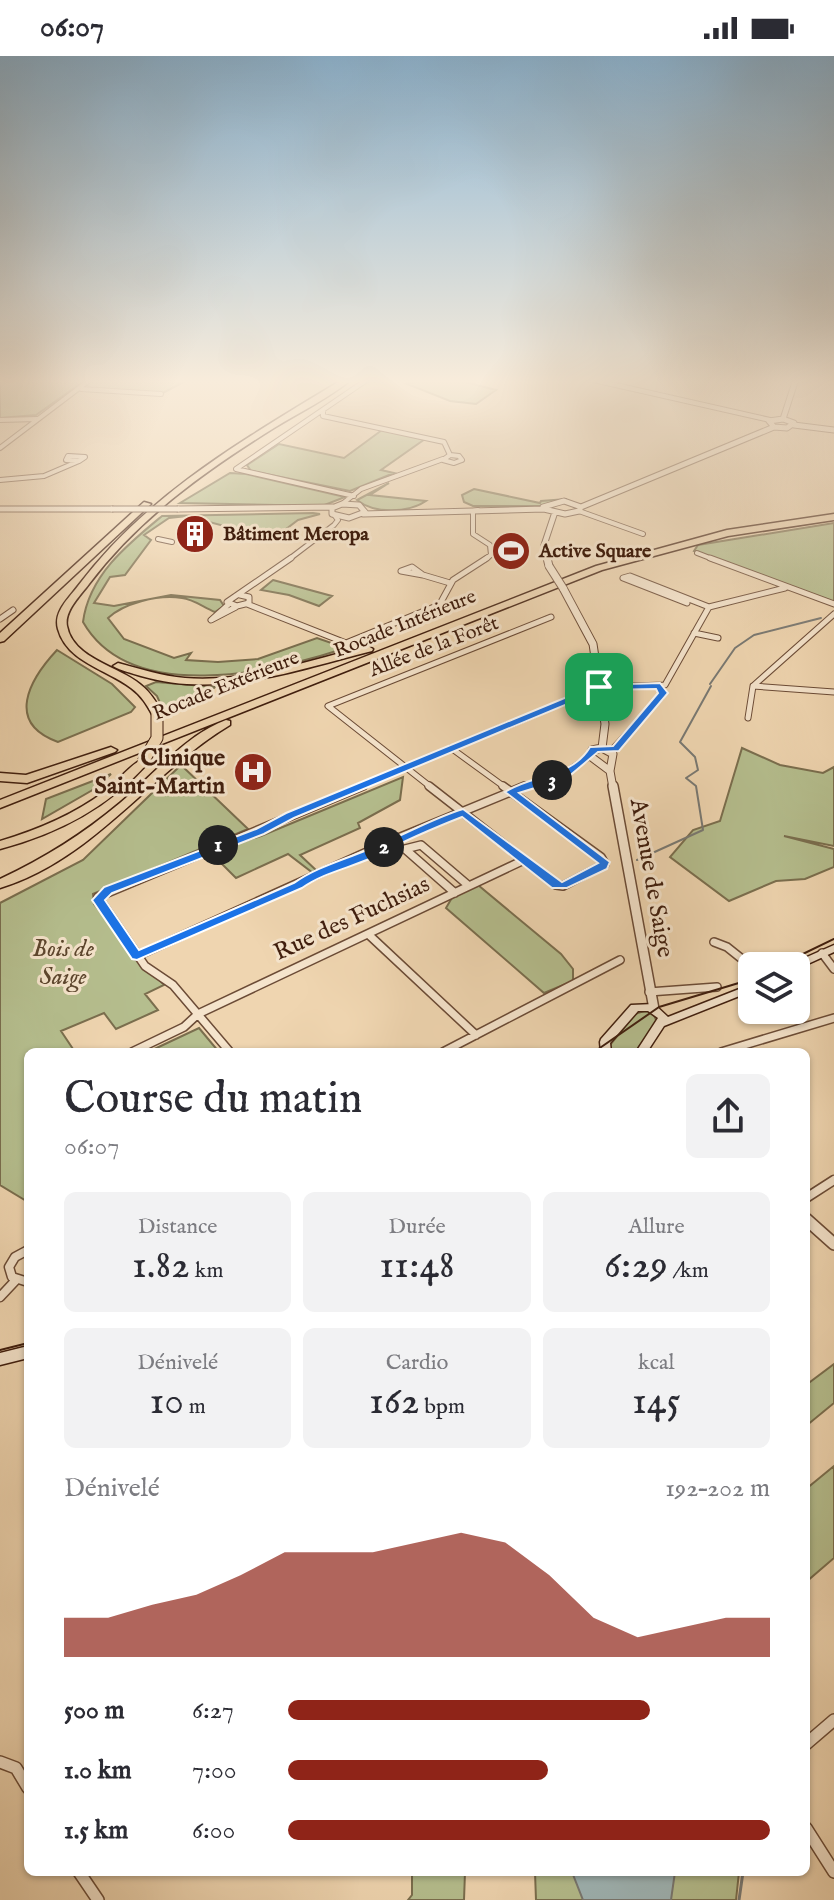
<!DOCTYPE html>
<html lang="fr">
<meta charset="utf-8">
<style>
body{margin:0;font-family:"IM FELL English",serif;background:#f2f2f3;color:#2b2b33;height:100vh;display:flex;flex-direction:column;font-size:30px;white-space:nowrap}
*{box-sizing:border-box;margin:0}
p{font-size:26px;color:#7c7c81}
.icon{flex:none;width:44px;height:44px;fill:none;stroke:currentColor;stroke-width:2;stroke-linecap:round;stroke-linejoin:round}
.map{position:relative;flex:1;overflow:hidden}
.panel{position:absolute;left:24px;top:992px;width:786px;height:828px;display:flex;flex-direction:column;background:#fff;border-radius:12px;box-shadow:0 2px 6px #0004}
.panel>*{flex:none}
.controls{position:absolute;left:738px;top:896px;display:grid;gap:16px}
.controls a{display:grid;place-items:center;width:72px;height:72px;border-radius:12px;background:#fff;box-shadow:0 2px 6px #0004;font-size:40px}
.pin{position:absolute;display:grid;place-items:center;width:68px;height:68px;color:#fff;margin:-34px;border-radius:16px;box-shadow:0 4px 12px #0006}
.km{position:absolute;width:40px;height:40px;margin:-20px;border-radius:50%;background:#222;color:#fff;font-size:22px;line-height:40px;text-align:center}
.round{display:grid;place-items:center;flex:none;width:84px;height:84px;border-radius:12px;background:#f2f2f3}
.summary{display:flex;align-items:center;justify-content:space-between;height:136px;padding:0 40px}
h1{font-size:44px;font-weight:600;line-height:60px}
.stats{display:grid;grid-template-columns:repeat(3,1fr);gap:12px;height:136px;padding:8px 40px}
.stats div{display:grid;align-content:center;border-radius:12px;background:#f2f2f3;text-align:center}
.stats b{font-size:40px;font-weight:600}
.stats small{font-size:22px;font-weight:400}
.stats p{font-size:22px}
.chart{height:224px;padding:16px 40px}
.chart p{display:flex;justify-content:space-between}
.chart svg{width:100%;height:144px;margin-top:8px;fill:#8f2418;opacity:.7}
ul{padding:0 40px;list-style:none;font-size:26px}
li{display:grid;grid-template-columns:128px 96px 1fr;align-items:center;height:60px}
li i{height:20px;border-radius:10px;background:#8f2418}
.status{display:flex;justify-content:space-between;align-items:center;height:56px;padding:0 40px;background:#fff;direction:ltr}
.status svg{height:22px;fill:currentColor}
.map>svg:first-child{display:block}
.green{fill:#b5be8e;stroke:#7a6e4e;stroke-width:2}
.water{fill:#9fb6b7;stroke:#797973;stroke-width:2}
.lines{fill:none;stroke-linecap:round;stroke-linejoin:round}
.stream-far1{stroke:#797973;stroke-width:2}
.stream{stroke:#797973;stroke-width:3}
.minor-far4-casing{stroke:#6b4b36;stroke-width:6}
.minor-far3-casing{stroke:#6b4b36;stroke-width:7}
.minor-far2-casing{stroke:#6b4b36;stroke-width:10}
.minor-far1-casing{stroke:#6b4b36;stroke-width:11}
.minor-casing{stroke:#6b4b36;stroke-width:14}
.tertiary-far3-casing{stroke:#6b4b36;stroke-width:7}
.tertiary-far2-casing{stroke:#6b4b36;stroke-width:9}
.tertiary-far1-casing{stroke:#6b4b36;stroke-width:12}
.tertiary-casing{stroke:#6b4b36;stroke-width:14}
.secondary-casing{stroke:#3f1d0d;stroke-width:3}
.motorway-casing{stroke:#3f1d0d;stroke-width:3}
.minor-far4{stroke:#f5e4cc;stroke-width:4}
.minor-far3{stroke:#f5e4cc;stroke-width:5}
.minor-far2{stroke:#f5e4cc;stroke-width:7}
.minor-far1{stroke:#f5e4cc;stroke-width:8}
.minor{stroke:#f5e4cc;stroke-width:11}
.tertiary-far3{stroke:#f5e4cc;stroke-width:5}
.tertiary-far2{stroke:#f5e4cc;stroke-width:7}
.tertiary-far1{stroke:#f5e4cc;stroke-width:9}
.tertiary{stroke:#f5e4cc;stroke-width:11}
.secondary{fill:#f5e4cc;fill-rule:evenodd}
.motorway{fill:#efd5b0;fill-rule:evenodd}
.tram{stroke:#3f1d0d;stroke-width:2}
.tertiary-bridge-far1-casing{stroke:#6b4b36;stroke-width:7;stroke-linecap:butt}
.tertiary-bridge-casing{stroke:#6b4b36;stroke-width:9;stroke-linecap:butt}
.motorway-bridge-casing{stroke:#3f1d0d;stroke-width:13;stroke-linecap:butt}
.tertiary-bridge-far1{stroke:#f5e4cc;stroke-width:5}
.tertiary-bridge{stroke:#f5e4cc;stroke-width:7}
.motorway-bridge{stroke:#efd5b0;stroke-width:11}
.route{fill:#1a73e8;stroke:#fff;stroke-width:2;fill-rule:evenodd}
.labels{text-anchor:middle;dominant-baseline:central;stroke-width:6;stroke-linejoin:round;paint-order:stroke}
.far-poi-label{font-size:20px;font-weight:bold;fill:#3f1d0d;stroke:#f5e4cc;text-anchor:start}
.far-street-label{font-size:20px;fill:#3f1d0d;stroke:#f5e4cc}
.poi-label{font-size:24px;font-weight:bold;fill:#3f1d0d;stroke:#f5e4cc;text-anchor:end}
.street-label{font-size:24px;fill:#3f1d0d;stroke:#f5e4cc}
.park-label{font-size:24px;font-style:italic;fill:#5c452d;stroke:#f5e4cc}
</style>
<div class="status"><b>06:07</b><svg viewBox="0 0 49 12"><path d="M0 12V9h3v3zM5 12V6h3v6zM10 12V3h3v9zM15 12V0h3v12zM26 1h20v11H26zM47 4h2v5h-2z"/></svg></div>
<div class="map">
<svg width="834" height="1844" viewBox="0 0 834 1844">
<rect width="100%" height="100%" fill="#efd5b0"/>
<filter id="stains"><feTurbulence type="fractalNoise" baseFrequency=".0025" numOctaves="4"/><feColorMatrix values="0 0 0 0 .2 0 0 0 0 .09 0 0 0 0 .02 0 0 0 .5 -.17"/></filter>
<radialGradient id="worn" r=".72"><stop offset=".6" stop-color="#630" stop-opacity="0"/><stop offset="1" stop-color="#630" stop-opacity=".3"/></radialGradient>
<path class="green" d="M0,323H87L36,359L0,362Z
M91,323H189L161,338L81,333Z
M412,323H454L496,334L476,348L450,345L407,328L413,327Z
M382,374L425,383L381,414L394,417L350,435L251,415L247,409L279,388L344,402Z
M230,417L246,418L345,441L322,450L180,447Z
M389,427L370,439L426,445C408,457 374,458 357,444Z
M474,433L540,447L541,445L567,443L540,450H473L464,446L462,439Z
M313,457L320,458L298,464L273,483L187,460L169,462L144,479L151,484L125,519L110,521L94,547L114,550L171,539L220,544L224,550L215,556C203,551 193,543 182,542C157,538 123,548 108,562L124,583L174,602L191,597L186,604L218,606L258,603L317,582L346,592C273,616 131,650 83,566C89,519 128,488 162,460Z
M834,467V548L694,495L698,489Z
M273,524L332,540L319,550L289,539L261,534Z
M57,594L112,628L135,651L131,656L58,686C5,667 29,624 57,594Z
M156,626L215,631L206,639L164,656L157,640L146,630Z
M742,692L780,709L823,717L834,711V790L784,780L834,793V811L805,823L776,825L729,845L670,801L693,774L720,765Z
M181,709L248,773L93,838L94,848L164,929L145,938L158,954L116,973L104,957L61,975L75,996H28V1146L0,1129V847L83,804Z
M111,718L96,732L42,763L46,743Z
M403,721L400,744L358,767L360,772L300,799L317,815L313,817L288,798L236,822L210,796L261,780Z
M478,829L561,898L573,913V925L544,937L446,852L453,840Z
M647,954L653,957L657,966L635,996H611L610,989L635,958Z
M199,972L219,996H148Z
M834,1308V1347L806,1370V1329Z
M834,1410V1502L806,1526V1433Z
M412,1816H465L464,1844H408L412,1839Z
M535,1816H739L736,1844H536Z"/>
<path class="water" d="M572,1816H675L671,1844H583Z"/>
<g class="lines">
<path class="stream-far1" d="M710,628L735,592L754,579L821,562
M637,804L703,774L696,730L686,722L698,714L695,701L680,686L711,630"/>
<path class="stream" d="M739,1844L743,1816"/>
<defs>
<path id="minor-far4" d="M589,323L770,364
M81,333L161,338
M323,354V360L444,386L450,399
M0,364L37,363
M0,392L91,323
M450,399L459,400L462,404L454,407L443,404Z
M68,400L85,401L79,405L66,404Z
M0,424L44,420L79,405
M354,440L236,413L368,323
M342,448L361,433L443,403
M478,454L473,455V478L490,489L491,499L484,504
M579,455L643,478
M158,483L172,486
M697,497L715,504
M288,504L334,469L338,464L335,460"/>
<path id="minor-far3" d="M710,502L834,548
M412,511L423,519L401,515Z
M423,519L450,527
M240,539L249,541V547L237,550L227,546L291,502
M687,547L623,522L630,520L709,551
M229,548L211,564L236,551
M247,548L346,587L434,551L441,546L453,524L487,502
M0,563L13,554
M694,577L718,582
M753,630L834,636
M748,662L753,630L834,558
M505,671L599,631L665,629L709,551L785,532
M451,692L506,732
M611,695L661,641L660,630
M358,732L507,669
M432,732L328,650L551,561
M520,732L559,721L590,700"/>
<path id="minor-far2" d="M429,730L556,829L563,830L605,808L601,801L503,730
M455,837L405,793L421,789L469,830
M368,878L476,979
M714,886L727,891L752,911
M822,897L834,913
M137,900L391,785L525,730
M649,936L717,931
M132,996L184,971L198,958L524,804
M230,996L173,929L145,910L98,841L363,730
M443,996L620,904
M721,996L834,962"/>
<path id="minor-far1" d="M806,1142L834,1124
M28,1194L15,1201L9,1211L12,1221L28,1226
M0,1241L16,1224"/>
<path id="minor" d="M806,1688L834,1664
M0,1706L16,1712L28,1732
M806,1772L834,1816
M79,1816L98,1844"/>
<path id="tertiary-far3" d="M783,363L796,323
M783,363L794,367L787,372L774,371L769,365Z
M794,369L834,374
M342,448L359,449L365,456L349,462L332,458V452Z
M543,451L564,445L581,451
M581,451L774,371
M0,453H112
M178,453L333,451
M363,458L544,453L565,458L579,455L581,451
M548,504L544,489L555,456"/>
<path id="tertiary-far2" d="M547,502L549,510
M563,532L593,588L605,668L602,692
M602,692L613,698L610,715L590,700L592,694Z
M610,715L613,732"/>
<path id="tertiary-far1" d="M613,730L654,953"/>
<path id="tertiary" d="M806,1163L834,1188"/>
<path id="secondary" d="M834,889V896L799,912L796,913V910H790L791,908Z
M752,928V935L664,970L647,996H636L658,962L648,955H638L610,987L611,996H601L600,986L601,983L631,949L654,948L668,961Z
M28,1290V1302L0,1309V1297Z"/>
<path id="motorway" d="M343,323H352C329,342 300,356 274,372C205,415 139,462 89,528C81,539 64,555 67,570C73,603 119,610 141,629C151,637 157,647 163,658L161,660H153C147,649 142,640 131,632C106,613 67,606 58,573C53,556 69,542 78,530C148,437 245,383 343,323Z
M144,446L151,448L4,585L0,586V577Z
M834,458V464L728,480L602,514L0,752V744L596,510L727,474Z
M368,590L373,593L372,595C296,614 219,643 141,620C132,617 121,615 113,610L118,607C140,613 162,620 185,622C247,627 309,604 368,590Z
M226,664L230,665V669C150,717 93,804 0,832V823C43,803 83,778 120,747C151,721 187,678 226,664Z
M111,691L117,694L115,696L27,727L0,725V717L26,719Z
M143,703L147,704V708C107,752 57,778 0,793V785C37,774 73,759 104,736C118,726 129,709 143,703Z"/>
</defs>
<use href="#minor-far4" class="minor-far4-casing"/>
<use href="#minor-far3" class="minor-far3-casing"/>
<use href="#minor-far2" class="minor-far2-casing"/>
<use href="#minor-far1" class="minor-far1-casing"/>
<use href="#minor" class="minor-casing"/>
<use href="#tertiary-far3" class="tertiary-far3-casing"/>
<use href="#tertiary-far2" class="tertiary-far2-casing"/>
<use href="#tertiary-far1" class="tertiary-far1-casing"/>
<use href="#tertiary" class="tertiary-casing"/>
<use href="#secondary" class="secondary-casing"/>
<use href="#motorway" class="motorway-casing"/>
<use href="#minor-far4" class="minor-far4"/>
<use href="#minor-far3" class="minor-far3"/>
<use href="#minor-far2" class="minor-far2"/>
<use href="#minor-far1" class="minor-far1"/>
<use href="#minor" class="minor"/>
<use href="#tertiary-far3" class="tertiary-far3"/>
<use href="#tertiary-far2" class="tertiary-far2"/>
<use href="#tertiary-far1" class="tertiary-far1"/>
<use href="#tertiary" class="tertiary"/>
<use href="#secondary" class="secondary"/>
<use href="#motorway" class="motorway"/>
<path class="tram" d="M778,910L834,883
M594,996L659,951L752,923
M0,1294L28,1287"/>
<defs>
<path id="tertiary-bridge-far1" d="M112,453H178"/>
<path id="tertiary-bridge" d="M549,510L563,532"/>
<path id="motorway-bridge" d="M143,706L157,682V658"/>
</defs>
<use href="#tertiary-bridge-far1" class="tertiary-bridge-far1-casing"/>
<use href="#tertiary-bridge" class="tertiary-bridge-casing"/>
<use href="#motorway-bridge" class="motorway-bridge-casing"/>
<use href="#tertiary-bridge-far1" class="tertiary-bridge-far1"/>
<use href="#tertiary-bridge" class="tertiary-bridge"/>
<use href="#motorway-bridge" class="motorway-bridge"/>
</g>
<linearGradient id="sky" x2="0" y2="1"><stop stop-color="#8bb5d4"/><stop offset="0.56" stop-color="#f8ecdb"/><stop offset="1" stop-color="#f8ecdb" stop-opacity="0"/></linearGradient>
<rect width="834" height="581" fill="url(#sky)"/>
<path class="route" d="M660,627L668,637L619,695L598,696L567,722L519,737L610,806L607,813L567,832H552L462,761C434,772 408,783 382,797C356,811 326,815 302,832L137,904L132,903L92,844L104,831L256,773L286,757L596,629ZM656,633L658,637L613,690L590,691C572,722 532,718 505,736L598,807L562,826L463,753C430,763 401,781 369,793C344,804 316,811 294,827L139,894L105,844L112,837L264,778L294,762L601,634Z"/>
<defs>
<symbol id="building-disc" viewBox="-11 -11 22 22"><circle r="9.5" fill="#8f2418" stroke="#f5e4cc"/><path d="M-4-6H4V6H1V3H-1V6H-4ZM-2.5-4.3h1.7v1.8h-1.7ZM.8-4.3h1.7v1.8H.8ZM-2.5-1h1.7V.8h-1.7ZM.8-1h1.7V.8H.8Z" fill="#fff"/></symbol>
<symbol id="stadium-disc" viewBox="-11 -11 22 22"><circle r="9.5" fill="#8f2418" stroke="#f5e4cc"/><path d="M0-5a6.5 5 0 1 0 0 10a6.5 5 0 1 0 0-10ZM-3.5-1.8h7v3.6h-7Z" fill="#fff"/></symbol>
<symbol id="hospital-disc" viewBox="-11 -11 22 22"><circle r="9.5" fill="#8f2418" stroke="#f5e4cc"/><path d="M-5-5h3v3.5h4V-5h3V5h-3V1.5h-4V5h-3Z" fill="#fff"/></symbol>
</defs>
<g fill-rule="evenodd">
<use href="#building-disc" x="173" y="456" width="44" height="44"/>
<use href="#stadium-disc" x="489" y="473" width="44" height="44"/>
<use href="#hospital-disc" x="231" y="694" width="44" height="44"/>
</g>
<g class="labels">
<g class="far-poi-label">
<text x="223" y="478">Bâtiment Meropa</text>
<text x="539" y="495">Active Square</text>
</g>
<g class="far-street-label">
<text transform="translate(405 568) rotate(-22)">Rocade Intérieure</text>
<text transform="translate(434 591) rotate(-21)">Allée de la Forêt</text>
<text transform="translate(226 630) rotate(-22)">Rocade Extérieure</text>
</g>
<g class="poi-label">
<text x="225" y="702">Clinique<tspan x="225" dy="28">Saint-Martin</tspan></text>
</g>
<g class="street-label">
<text transform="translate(651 822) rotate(80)">Avenue de Saige</text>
<text transform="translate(352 863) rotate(-25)">Rue des Fuchsias</text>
</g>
<g class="park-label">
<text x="63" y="893">Bois de<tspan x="63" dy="28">Saige</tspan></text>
</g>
</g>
<rect width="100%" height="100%" filter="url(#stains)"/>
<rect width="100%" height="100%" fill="url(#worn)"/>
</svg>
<div class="controls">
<a><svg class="icon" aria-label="layers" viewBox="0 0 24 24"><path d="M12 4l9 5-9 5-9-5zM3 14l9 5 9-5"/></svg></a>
</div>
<div class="pin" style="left:599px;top:631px;background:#1e9e55"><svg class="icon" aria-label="arrive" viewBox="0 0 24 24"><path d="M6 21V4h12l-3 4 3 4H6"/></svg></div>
<b class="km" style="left:218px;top:789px">1</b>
<b class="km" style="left:384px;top:791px">2</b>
<b class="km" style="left:552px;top:724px">3</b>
<section class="panel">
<div class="summary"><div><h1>Course du matin</h1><p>06:07</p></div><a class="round"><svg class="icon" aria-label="share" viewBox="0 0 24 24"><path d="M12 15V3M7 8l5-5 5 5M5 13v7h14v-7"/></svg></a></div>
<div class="stats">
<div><p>Distance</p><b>1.82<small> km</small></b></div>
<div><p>Durée</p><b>11:48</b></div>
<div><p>Allure</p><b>6:29<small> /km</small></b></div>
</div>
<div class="stats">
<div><p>Dénivelé</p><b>10<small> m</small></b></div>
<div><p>Cardio</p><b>162<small> bpm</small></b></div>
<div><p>kcal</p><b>145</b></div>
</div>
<div class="chart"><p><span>Dénivelé</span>192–202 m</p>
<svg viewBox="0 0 160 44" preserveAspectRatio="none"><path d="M0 44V32L10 32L20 28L30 25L40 19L50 12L60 12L70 12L80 9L90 6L100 9L110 19L120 32L130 38L140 35L150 32L160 32V44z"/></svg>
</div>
<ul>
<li><b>500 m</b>6:27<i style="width:75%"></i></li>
<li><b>1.0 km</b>7:00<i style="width:54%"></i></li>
<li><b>1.5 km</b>6:00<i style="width:100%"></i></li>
</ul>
</section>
</div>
